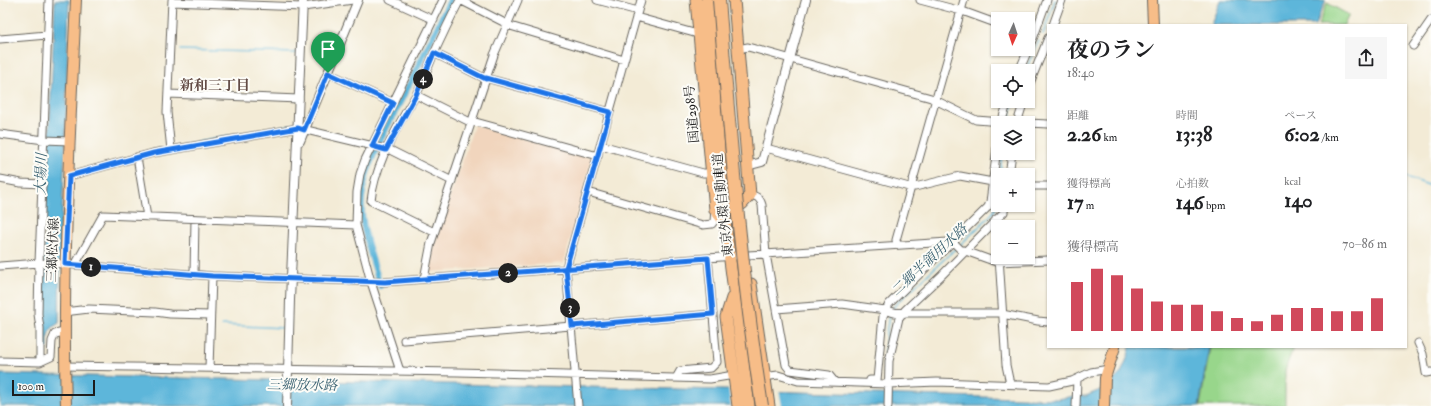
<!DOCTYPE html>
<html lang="ja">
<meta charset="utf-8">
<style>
body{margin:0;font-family:"IM FELL Double Pica","Noto Serif JP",serif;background:#f6f6f6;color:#202124;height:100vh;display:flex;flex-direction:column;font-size:15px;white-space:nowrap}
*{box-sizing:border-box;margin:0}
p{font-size:13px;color:#757577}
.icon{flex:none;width:22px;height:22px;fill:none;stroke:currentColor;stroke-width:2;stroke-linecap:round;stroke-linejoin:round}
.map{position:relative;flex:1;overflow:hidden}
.side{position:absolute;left:1047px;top:24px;width:360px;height:324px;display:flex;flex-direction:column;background:#fff;border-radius:0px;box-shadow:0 1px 3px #0004}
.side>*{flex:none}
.needle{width:26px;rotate:183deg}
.tools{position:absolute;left:991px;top:12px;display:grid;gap:8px}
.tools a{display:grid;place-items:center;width:44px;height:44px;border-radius:0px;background:#fff;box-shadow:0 1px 3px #0004;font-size:20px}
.scale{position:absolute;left:12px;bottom:10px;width:83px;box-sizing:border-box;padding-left:4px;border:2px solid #1c1c1c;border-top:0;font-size:11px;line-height:14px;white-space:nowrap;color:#1c1c1c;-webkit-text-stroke:3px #fdfcf7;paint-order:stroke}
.pin{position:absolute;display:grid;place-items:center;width:34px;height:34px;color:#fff;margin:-41px -17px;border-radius:50% 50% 50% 0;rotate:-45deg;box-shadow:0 0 4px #0007}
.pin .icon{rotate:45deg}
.km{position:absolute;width:20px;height:20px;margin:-10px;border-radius:50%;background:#222;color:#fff;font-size:11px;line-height:20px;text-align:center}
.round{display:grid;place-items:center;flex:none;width:42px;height:42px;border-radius:0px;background:#f6f6f6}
.overview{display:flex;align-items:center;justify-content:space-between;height:68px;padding:0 20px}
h1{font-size:22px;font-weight:700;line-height:30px}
.stats{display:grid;grid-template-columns:repeat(3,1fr);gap:6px;height:68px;padding:4px 20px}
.stats div{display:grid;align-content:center}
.stats b{font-size:20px;font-weight:700}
.stats small{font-size:11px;font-weight:400}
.stats p{font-size:11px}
.chart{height:112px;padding:8px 20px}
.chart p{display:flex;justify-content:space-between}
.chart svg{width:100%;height:72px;margin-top:4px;stroke:#d1495b;stroke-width:6}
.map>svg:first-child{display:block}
.built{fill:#f1d5bd}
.green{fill:#98d68b;stroke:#5a7954}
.water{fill:#5db6da;stroke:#3c697b}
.pier{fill:#f3ebd6}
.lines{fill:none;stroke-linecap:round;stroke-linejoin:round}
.stream{stroke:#5db6da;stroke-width:1.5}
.canal{stroke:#5db6da;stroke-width:6}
.minor-casing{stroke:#67645d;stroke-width:9}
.tertiary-casing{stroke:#67645d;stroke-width:10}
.primary-casing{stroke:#67645d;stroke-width:12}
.trunk-casing{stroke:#67645d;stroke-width:13}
.minor{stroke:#fff;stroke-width:7}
.tertiary{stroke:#fff;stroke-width:8}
.primary{stroke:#f7bd88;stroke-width:10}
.trunk{stroke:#f7bd88;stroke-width:11}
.motorway-bridge-casing{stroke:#67645d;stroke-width:14;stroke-linecap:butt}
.motorway-bridge{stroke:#f7bd88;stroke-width:12}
.route-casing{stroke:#fff;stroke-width:8}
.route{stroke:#1a73e8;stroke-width:5}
.labels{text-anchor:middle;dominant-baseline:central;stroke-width:4;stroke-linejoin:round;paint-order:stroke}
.street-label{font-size:13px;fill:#1c1c1c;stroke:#fdfcf7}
.neighbourhood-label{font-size:14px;font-weight:bold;fill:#624b45;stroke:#fdfcf7}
.water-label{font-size:14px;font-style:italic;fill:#396171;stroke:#fdfcf7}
</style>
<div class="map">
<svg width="1431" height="406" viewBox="0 0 1431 406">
<rect width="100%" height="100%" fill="#fdfcf7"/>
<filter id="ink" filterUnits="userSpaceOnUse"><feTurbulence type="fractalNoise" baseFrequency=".025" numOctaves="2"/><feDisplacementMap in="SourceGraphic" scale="8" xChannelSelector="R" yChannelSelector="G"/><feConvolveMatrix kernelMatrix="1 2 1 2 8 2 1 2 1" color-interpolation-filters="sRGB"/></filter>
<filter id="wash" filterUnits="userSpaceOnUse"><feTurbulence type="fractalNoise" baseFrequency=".012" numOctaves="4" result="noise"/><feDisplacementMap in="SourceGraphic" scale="16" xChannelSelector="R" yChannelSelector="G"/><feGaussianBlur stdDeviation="0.9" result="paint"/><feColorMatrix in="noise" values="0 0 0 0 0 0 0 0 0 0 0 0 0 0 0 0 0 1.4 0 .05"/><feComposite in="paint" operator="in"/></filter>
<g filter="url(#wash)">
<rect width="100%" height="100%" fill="#f3ebd6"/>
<path class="built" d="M474,125L592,158L564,263L430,272L434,246Z"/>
<path class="green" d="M1327,3L1349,15L1344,25H1318Z
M1210,347H1293L1285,371V406H1200Z"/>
<path class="water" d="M55,0H69L65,152L60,254L59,323C46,331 48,335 48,349L44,348L45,324L42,308Z
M1220,0H1326L1315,25H1211Z
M1130,347H1209L1199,406H0V374L725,390L1058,399L1074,396H1086L1107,387L1121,373L1128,356Z"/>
<path class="pier" d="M728,388L779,389L782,406H731Z"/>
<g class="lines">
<path class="stream" d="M1043,34L1055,0
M180,50L297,53
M1025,71L1039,41
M1009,119L1014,101
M198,142L291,125
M1000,175L1002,153
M1406,177L1431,186
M960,245L988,218L995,210L998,192
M892,310L896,304L955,249
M222,325L285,328
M884,372L886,335L889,315"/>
<path class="canal" d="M380,286C373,258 359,227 362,197C366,160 388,126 405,93C420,63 435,31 450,0"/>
</g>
</g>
<g filter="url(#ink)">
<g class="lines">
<defs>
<path id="minor" d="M390,0L434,20
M460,0L507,24
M597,0L638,11
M920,0L965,12L998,24
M172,2L303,7L353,0L357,1
M636,17L694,33L699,32
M507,25L624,60
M1053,25L1062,0
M0,39L47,35
M1413,46L1431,20
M738,49L748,47L931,98L976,120L1015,123
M434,53L486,79
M1019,71L1034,36L1047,0
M328,73L393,103
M486,78L610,112
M1028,88L1048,38
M168,94L299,99
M416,95L472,123
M472,121L598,156
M1001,123L1008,101
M1017,123L1024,101
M1028,123L1048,124
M0,134L44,140L70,141
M601,145L703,173H711
M766,148L909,187H915L960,176L998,183
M171,150L167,112L172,0
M137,157L147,217
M1009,175L1012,153
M69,176L153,153L298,128L390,150L452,181
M0,179L21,183L43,184
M1028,186H1048
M588,192L703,225L712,224L714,221L715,210
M750,195C757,196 760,198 762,205L766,254L786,365L790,370L829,375L834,381
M996,219L998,242
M434,232L371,201C374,166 398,124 416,95C422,84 427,70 432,58C441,38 450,19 460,0
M897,244L896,240L964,0
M999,257L1006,365L1010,384
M75,265L103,215L356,225
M0,266L39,263L65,264L212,276L385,282L748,255L948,242L954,243L960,249L996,262L1048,260
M194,275L195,219
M424,279L431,243L494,55L518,0
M776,309L842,304L885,310
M64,312L89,309L155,312L170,314L210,315
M903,313H1002
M1002,314L1038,321L1048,322
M404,340L713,314
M1418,343L1423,354L1426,373L1431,372
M0,361L40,362L51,357L52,341L55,334L64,332
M40,362V328L38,314L39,263L49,0
M65,366L458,372L710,379L734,375
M209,368L212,276
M400,371L371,282L356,225L357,192L360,174L365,160L443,0
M771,376L778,375L798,381L889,384L937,382L1049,386L1072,381L1091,372L1103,370L1107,371
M676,378L680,371L711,368L717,362L708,258
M870,380H877L883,316L889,304L988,207L990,202L998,140
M578,406L566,268L641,0
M888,406L889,361L899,318L905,310L942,275L1001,215L1004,212L1005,205
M1076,406L1077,379"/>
<path id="tertiary" d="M300,141L358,0
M747,166L762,162L806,0
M885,310L896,313H903
M287,406L290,300L303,0"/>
<path id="primary" d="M1152,0L1153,25
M66,406C62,271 70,135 76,0
M1104,406L1105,378L1115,347"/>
<path id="trunk" d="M696,0L715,210L725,222
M707,0L725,222L749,406
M734,0L750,195L742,204
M751,284L769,406
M732,298L726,317L738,406"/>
</defs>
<use href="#minor" class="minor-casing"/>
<use href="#tertiary" class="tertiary-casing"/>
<use href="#primary" class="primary-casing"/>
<use href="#trunk" class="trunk-casing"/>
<use href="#minor" class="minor"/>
<use href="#tertiary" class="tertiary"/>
<use href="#primary" class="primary"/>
<use href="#trunk" class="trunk"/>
<defs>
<path id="motorway-bridge" d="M719,0C730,136 741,272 762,406"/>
</defs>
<use href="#motorway-bridge" class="motorway-bridge-casing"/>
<use href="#motorway-bridge" class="motorway-bridge"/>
</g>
</g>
<g class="lines" filter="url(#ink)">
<defs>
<path id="route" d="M328,73L304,130L298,128L154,153L69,176L65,264L212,276L385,282L708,258L713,314L572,326L566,268L610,112L486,78V79L434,53L416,95L386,150L372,146L393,103L328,73"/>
</defs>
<use href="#route" class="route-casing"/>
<use href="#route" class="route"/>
</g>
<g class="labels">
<g class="street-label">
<text transform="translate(692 114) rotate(-95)">国道298号</text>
<text transform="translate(723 205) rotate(-96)">東京外環自動車道</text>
<text transform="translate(53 250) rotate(-88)">三郷松伏線</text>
</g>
<g class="neighbourhood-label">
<text x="215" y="85">新和三丁目</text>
</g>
<g class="water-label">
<text transform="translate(41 174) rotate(-88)">大場川</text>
<text transform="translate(929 260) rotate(-43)">二郷半領用水路</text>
<text transform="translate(302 385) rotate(1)">三郷放水路</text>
</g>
</g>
</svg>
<div class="tools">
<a><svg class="needle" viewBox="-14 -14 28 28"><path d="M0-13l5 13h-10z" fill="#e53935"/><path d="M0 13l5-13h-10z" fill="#757577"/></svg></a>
<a><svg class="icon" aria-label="locate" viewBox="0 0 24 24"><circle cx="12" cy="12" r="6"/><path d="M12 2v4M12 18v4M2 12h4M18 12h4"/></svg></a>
<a><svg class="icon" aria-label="layers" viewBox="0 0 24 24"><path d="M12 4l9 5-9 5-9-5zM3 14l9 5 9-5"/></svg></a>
<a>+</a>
<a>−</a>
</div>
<div class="scale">100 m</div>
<div class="pin" style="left:328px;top:73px;background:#1e9e55"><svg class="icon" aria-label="arrive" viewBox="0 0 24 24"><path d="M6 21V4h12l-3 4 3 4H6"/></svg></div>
<b class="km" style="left:91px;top:267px">1</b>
<b class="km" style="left:508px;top:273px">2</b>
<b class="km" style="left:570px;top:308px">3</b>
<b class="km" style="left:423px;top:79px">4</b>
<section class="side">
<div class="overview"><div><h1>夜のラン</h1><p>18:40</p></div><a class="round"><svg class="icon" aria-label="share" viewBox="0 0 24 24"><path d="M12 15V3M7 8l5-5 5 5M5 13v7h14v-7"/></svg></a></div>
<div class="stats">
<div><p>距離</p><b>2.26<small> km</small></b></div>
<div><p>時間</p><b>13:38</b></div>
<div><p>ペース</p><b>6:02<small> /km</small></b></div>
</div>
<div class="stats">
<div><p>獲得標高</p><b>17<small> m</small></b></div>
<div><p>心拍数</p><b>146<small> bpm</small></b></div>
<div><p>kcal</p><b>140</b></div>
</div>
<div class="chart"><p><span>獲得標高</span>70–86 m</p>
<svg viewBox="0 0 160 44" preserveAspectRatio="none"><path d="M5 44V14M15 44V6M25 44V10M35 44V18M45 44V26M55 44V28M65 44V28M75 44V32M85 44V36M95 44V38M105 44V34M115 44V30M125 44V30M135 44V32M145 44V32M155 44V24"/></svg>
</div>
</section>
</div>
